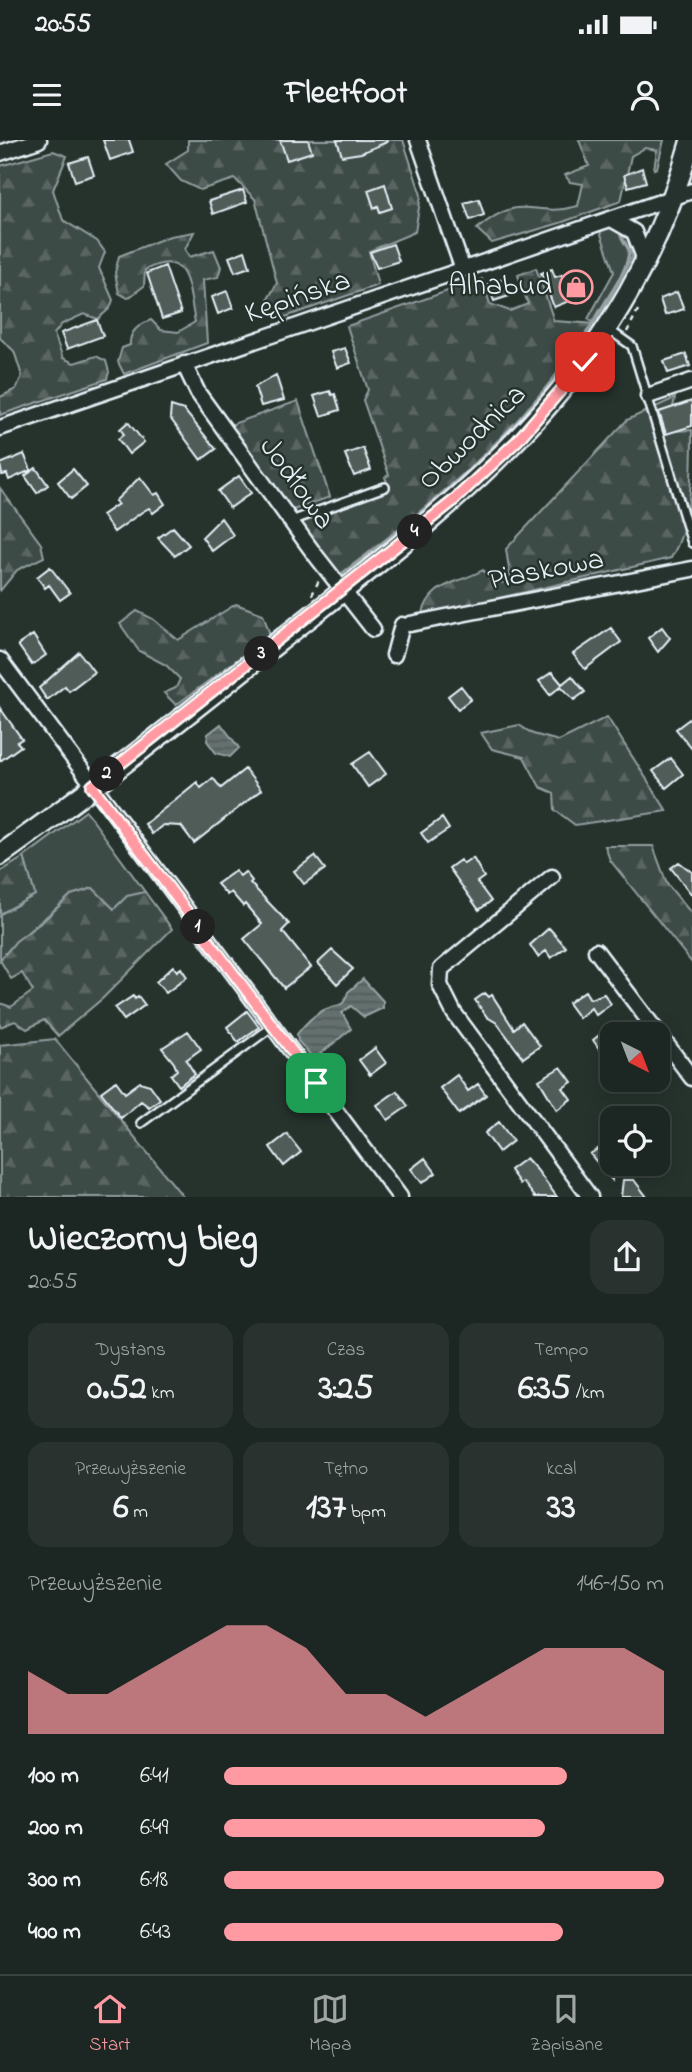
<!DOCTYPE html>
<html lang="pl">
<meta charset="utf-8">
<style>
body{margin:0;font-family:"Indie Flower",sans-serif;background:#29322f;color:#f1f3f6;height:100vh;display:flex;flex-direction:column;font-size:26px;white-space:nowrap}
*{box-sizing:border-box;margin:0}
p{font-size:23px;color:#a0a5a5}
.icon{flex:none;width:38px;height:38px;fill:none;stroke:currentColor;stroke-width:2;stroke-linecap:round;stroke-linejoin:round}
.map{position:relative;height:1057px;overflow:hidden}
.sheet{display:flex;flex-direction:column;background:#1c2622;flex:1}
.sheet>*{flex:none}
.needle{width:46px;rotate:138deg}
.buttons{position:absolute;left:600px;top:882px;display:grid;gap:14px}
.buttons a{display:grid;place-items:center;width:70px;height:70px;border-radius:14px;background:#1c2622;box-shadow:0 4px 18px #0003,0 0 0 2px #3a4340;font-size:35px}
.pin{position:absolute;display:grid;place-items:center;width:60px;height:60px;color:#fff;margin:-30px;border-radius:14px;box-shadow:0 4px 10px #0006}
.km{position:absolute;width:35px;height:35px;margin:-18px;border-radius:50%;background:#222;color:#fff;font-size:19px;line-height:35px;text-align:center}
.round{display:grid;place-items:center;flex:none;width:74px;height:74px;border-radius:21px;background:#29322f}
.headline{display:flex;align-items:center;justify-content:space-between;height:119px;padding:0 28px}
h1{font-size:38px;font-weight:700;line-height:52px}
.metrics{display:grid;grid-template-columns:repeat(3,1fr);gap:10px;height:119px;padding:7px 28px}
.metrics div{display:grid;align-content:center;border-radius:18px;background:#29322f;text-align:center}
.metrics b{font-size:35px;font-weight:700}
.metrics small{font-size:19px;font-weight:400}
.metrics p{font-size:19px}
.chart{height:196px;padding:14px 28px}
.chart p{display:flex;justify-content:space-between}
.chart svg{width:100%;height:126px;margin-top:7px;fill:#ff9aa2;opacity:.7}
ul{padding:0 28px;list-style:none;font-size:23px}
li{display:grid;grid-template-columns:112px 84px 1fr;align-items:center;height:52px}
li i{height:18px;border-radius:9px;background:#ff9aa2}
.status{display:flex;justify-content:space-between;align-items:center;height:49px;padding:0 35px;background:#1c2622;direction:ltr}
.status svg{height:19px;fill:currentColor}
header{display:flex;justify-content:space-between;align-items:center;height:91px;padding:0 28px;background:#1c2622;font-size:32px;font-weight:700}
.tabs{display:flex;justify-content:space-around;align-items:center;height:98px;border-top:2px solid #3a4340;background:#1c2622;font-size:19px;color:#a0a5a5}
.tabs a{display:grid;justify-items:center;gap:4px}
.tabs .current{color:#ff9aa2}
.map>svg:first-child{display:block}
.green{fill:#3e4b47;stroke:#939ea0;stroke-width:2}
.forest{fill:url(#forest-firs);stroke:#939ea0;stroke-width:2}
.water{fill:url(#water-rules);stroke:#98a3a5;stroke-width:2}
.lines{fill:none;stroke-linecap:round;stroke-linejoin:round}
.stream{stroke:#98a3a5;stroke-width:3.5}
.building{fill:#505c59;stroke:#e8f1f8;stroke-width:2}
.lane-casing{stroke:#e8f1f8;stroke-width:12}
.street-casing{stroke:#e8f1f8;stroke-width:19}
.secondary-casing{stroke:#e8f1f8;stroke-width:24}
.path{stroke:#e8f1f8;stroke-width:2.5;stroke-dasharray:5 5;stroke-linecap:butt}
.lane{stroke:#26332d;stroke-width:7}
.street{stroke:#26332d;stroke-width:14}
.secondary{stroke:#26332d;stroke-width:19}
.route-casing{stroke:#fff;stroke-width:14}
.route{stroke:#ff9aa2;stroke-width:9}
.labels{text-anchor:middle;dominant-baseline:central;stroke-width:5;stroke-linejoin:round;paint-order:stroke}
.poi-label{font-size:30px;fill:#e8f1f8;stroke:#26332d;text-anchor:end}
.street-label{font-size:30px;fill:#e8f1f8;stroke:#26332d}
</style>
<div class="status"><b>20:55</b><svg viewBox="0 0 49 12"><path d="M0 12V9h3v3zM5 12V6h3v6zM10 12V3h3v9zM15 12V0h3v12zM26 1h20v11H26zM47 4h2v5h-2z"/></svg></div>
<header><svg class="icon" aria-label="menu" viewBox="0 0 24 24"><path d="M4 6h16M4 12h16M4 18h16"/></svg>Fleetfoot<svg class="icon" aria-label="person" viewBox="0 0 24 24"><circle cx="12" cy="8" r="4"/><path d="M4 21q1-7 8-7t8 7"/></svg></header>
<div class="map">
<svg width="692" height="1057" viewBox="0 0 692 1057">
<defs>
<pattern id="forest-firs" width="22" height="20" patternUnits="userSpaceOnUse" patternTransform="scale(1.75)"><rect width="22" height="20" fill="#3e4b47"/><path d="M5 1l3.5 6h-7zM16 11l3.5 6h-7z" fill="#5a6562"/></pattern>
<pattern id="water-rules" width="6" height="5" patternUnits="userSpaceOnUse" patternTransform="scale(1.75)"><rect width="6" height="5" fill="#636f6d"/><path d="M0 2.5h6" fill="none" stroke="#535a5a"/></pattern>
</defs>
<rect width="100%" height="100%" fill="#26332d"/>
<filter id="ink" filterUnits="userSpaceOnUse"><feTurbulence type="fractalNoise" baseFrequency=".0143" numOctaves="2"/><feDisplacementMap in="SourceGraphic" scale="14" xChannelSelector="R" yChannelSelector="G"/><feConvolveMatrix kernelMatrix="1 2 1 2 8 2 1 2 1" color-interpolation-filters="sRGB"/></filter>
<g filter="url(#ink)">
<path class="green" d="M606,88L619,89L618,91L628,99L632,117L596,184L588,179L614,132L600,91Z
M86,671L145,752L127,757L114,769L71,755C47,778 20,795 0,820V774L35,755L24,717Z"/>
<path class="forest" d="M188,0H403L421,55L415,92L369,111L378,145L282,178L268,159L277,143L255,59L235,39L200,50L181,41L166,24L188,10Z
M579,0H664L657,28L654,29L657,10L645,8L631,16L621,61L560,83L492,103L477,89C523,50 530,79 578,66L583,44L570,42L565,35L589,26Z
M53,11L67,16L53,50L63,80L97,101L105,112L99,128L113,160L110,168L98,179L84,174L62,184L54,194L63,218L74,223L96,216L106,221L109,232L107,239L0,275V257L16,249L22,236L14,211L0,198V26Z
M194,92L185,109L189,117L214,110L221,127L218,137L203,140L207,203L124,234L118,222L122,208L130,205C129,191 140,184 151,180L161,190L178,192L195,182C188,149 190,106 145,130L144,146L128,158L119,153L115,133L119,116L170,96Z
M536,128L554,181L596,184L555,246L455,344L344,441L299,380L389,348L385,337L389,335L363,260L368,250L347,186L482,139L490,164L510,171L528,164L518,135Z
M675,258L672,272L675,291L692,290C692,334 692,383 671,418L422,476C430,442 456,445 483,430L493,443L511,442L506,409L627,280Z
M298,261L330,357L293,370L230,285Z
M0,348L41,404L44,417L17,430L0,451Z
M236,464L263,474L270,495L176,565L164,553L176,548L180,539L166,525L139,511L120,484L137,471L153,479L178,500Z
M607,577L667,671L575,685L555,670L554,653L540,647L524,617L492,609L481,593L519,585L533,594L559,601Z
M605,706H653L667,744L692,774V823L610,720Z
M24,717L35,755L0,774V732Z
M93,748L114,769L127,756L145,752L172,789L103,858L58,896L44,880L27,889L15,881L0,887V863L11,867L33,851L22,833L11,839L0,820L16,801L42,782L71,755Z
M55,899L181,1054L183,1057H0V905Z"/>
<path class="water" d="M221,584L239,608L230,617L216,613L207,601L208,594Z
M363,839L383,861V868L364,877L351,866L342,873L351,889L314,919L298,901L297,894C304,885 314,875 324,870C338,863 343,870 348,852Z"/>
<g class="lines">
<path class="stream" d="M342,434C443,358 542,274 605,163C614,148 629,128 629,110L621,96"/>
</g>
<path class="building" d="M103,0H129L133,12L110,20Z
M280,0H308L312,12L287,20Z
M337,0H387V2L361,13L342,16Z
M88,17L94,35L75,41L69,23Z
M642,28L646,42L628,47L624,35Z
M385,44L392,68L380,72L378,66L374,68L368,50Z
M243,50L247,62L213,74L209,61Z
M479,59L484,75L470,80L464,63Z
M393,104L399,121L377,128L370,112Z
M245,111L250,127L235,132L229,117Z
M165,126L181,173L162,179L147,133Z
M552,129L555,137L562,135L572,160L554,167L541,133Z
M503,139L509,156L494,161L488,144Z
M227,151L233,168L218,174L212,157Z
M677,152L684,169L665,175L660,159Z
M97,180L103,196L67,209L61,193Z
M345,208L351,223L337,228L331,212Z
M686,214L690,226L668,233L664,221Z
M276,235L284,260L261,266L255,247Z
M330,251L332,255L335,254L340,270L321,276L314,256Z
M692,261V286L666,294L659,272Z
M171,266L184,270L216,309L201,320L170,278Z
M128,282L144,302L129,314L118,299L124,294L120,289Z
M363,308L371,330L354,336L345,314Z
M24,314L31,330L9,340L7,334L2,335L0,324Z
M36,328L48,345L37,353L25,336Z
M73,329L87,346L71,359L58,342Z
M239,336L251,353L230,368L218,351Z
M140,337L154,355L158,353L165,364L153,373L149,368L142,372L114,392L102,375L118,364L115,361Z
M221,378L233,395L212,411L202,397Z
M173,387L189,405L175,416L158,398Z
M50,427L70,453L60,460L49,445L45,448L37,437Z
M662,487L670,498L658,512L648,498Z
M611,488L621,502L585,529L573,514Z
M33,495L46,515L32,525L18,505Z
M79,512L94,532L69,551L65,546L47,560L39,548Z
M552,532L562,544L572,536L585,552L574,560L561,546L550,555L539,541Z
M461,546L471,559L458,569L448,556Z
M0,568L22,599L17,602L21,606L0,621Z
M692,577V609L676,589Z
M370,612L386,634L368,647L352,624Z
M671,618L683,634L666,648L653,631Z
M245,629L261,650L194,703L181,686L163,685L152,694L145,684L197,642L201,648L213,638L221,648Z
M442,678L449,689L428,703L421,693Z
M315,716L325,729L304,744L294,731Z
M473,718L484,737L477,742L491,761L479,770L449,728L460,720L464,724Z
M679,722L692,732V755L671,728Z
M235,731L240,736L245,732L252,741L250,743L289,784L282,791L311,827L284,848L244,799L262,784L245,764L243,766L231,752L227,755L217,744Z
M549,788L566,807L551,818L546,811L538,817L530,805Z
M332,810L353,829L337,844L318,823Z
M173,826L177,831L181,828L187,837L166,853L156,842Z
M585,851L590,859L604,854L611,864L596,875L591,868L579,878L568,863Z
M485,853L489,857L492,855L514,889L522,882L540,906L523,918L497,883L487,877L475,860Z
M133,856L135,859L138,856L145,865L124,880L115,868Z
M247,871L259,887L238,902L227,887Z
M612,885V927L593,900Z
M188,891L201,909L186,920L195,934L179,946L171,935L177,930L174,923L162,908Z
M375,908L386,923L370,935L359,920Z
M561,927L572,942L563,948L571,959L557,970L539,940Z
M457,935L468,951L478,944L486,955L459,974L440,948Z
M116,941L125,953L140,942L150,945L160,959L149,967L141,961L121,978L101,952Z
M397,951L408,966L388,980L377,965Z
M499,982L513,1001L499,1012L485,993Z
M287,994L301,1012L284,1026L270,1007Z
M612,1000V1040L590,1014Z
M425,1018L436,1033L422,1043L411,1029Z
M526,1018L537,1030L557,1057H535L523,1042L520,1044L510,1030Z
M623,1040H634L647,1057H621Z"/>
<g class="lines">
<defs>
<path id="lane" d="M608,189L632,206L692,403
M291,381L385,347
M141,983L273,886"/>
<path id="street" d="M418,0L463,130
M0,13L39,0
M613,80L634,92L645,120
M184,224L198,253L313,412L373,489
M648,256L692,241
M0,288L692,51
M410,484L692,429
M394,515L402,485
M0,520L400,1057
M552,737L441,829L440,845L454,873L590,1057
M596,811L692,938"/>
<path id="secondary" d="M0,715C95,648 186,575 277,503C463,356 624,241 691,0"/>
</defs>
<use href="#lane" class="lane-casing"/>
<use href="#street" class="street-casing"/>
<use href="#secondary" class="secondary-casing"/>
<path class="path" d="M627,192L638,170
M312,455L319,440"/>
<use href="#lane" class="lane"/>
<use href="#street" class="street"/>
<use href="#secondary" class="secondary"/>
</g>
</g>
<g class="lines" filter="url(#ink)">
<defs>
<path id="route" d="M316,943L92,646L452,362L517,301L585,222"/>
</defs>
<use href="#route" class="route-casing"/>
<use href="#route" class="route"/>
</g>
<defs>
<symbol id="shop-ring" viewBox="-11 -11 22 22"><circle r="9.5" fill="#26332d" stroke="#ff9aa2" stroke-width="1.5"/><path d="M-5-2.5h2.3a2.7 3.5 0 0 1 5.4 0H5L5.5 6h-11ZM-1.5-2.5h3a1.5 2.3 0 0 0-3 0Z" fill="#ff9aa2"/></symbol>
</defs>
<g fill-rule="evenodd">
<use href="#shop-ring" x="557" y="128" width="38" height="38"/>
</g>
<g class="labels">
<g class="poi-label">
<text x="552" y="147">Alhabud</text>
</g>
<g class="street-label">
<text transform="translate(298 158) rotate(-19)">Kępińska</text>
<text transform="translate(473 298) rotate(-44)">Obwodnica</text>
<text transform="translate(296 344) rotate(54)">Jodłowa</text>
<text transform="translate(546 431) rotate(-11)">Piaskowa</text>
</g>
</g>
</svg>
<div class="buttons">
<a><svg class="needle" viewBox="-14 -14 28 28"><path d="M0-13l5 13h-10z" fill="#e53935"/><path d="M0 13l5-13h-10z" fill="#a0a5a5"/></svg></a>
<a><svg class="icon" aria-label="locate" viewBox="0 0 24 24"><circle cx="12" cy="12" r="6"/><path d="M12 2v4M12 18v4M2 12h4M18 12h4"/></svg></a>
</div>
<div class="pin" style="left:316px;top:943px;background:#1e9e55"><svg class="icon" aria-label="arrive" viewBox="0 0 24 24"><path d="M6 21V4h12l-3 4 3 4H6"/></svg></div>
<div class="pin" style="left:585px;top:222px;background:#d93025"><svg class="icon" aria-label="check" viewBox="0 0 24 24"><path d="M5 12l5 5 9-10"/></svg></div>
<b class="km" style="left:198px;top:787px">1</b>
<b class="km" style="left:107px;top:634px">2</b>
<b class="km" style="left:262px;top:514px">3</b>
<b class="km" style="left:415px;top:392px">4</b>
</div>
<section class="sheet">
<div class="headline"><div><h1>Wieczorny bieg</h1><p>20:55</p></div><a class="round"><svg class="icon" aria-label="share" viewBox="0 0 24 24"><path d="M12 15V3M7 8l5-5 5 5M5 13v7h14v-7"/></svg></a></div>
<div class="metrics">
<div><p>Dystans</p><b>0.52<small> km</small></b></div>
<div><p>Czas</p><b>3:25</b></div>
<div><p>Tempo</p><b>6:35<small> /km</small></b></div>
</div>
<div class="metrics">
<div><p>Przewyższenie</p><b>6<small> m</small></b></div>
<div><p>Tętno</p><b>137<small> bpm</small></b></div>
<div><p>kcal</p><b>33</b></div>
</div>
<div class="chart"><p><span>Przewyższenie</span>146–150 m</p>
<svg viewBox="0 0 160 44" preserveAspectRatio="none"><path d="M0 44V22L10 30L20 30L30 22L40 14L50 6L60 6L70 14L80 30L90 30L100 38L110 30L120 22L130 14L140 14L150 14L160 22V44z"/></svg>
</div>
<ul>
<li><b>100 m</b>6:41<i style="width:78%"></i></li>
<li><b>200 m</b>6:49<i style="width:73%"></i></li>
<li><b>300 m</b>6:18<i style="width:100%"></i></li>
<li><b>400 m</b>6:43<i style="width:77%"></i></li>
</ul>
</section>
<nav class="tabs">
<a class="current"><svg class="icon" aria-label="home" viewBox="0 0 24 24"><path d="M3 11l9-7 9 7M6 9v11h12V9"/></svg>Start</a>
<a><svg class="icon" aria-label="map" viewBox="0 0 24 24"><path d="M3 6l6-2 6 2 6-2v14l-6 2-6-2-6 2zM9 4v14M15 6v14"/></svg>Mapa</a>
<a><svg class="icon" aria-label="saved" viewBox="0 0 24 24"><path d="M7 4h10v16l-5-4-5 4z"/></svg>Zapisane</a>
</nav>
